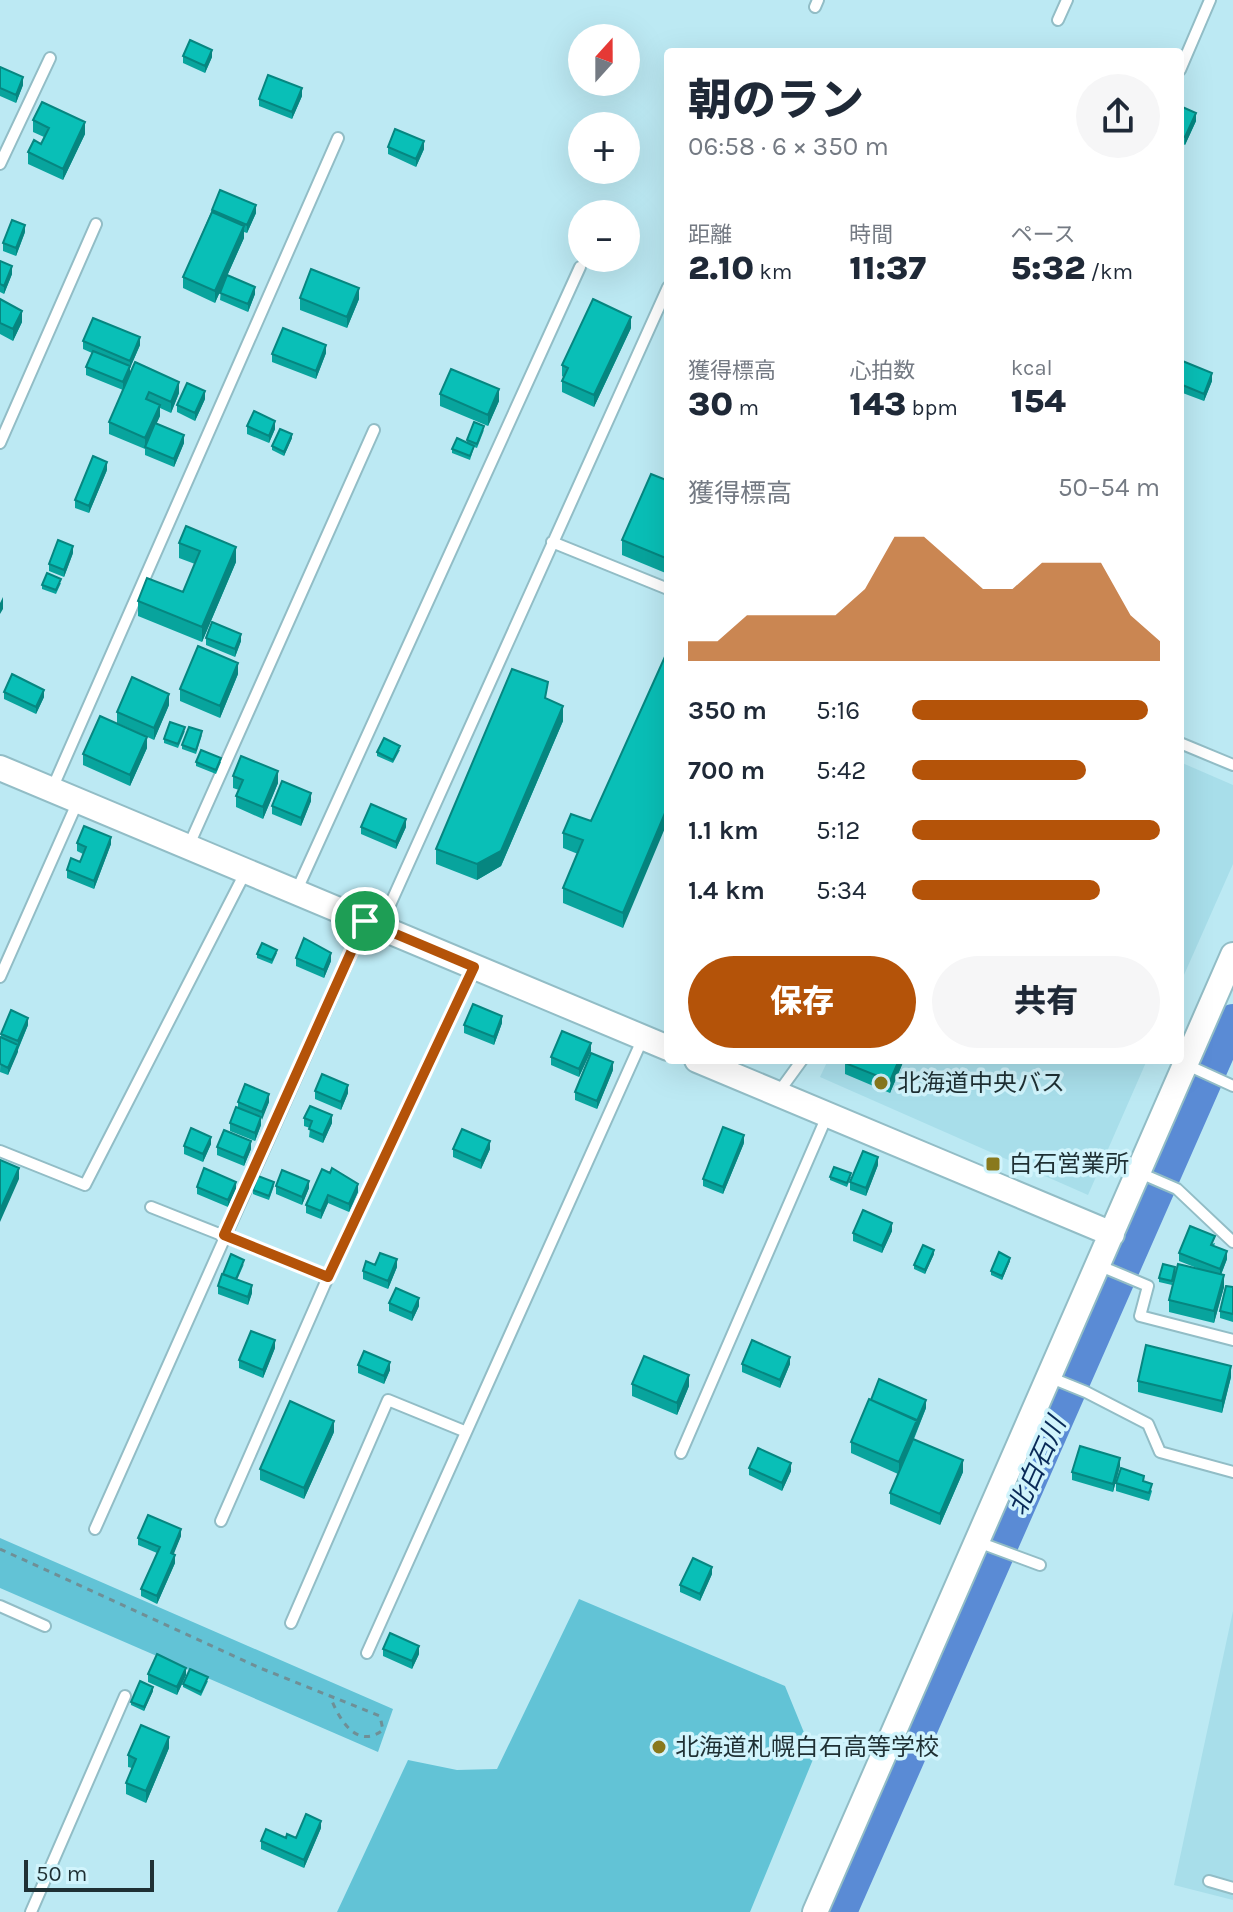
<!DOCTYPE html>
<html lang="ja">
<meta charset="utf-8">
<style>
body{margin:0;font-family:Karla,"Noto Sans JP",sans-serif;background:#f6f6f7;color:#1f2937;height:100vh;display:flex;flex-direction:column;font-size:30px;white-space:nowrap}
*{box-sizing:border-box;margin:0}
p{font-size:26px;color:#747a83}
.icon{flex:none;width:44px;height:44px;fill:none;stroke:currentColor;stroke-width:2;stroke-linecap:round;stroke-linejoin:round}
.map{position:relative;flex:1;overflow:hidden}
.details{position:absolute;left:664px;top:48px;width:520px;height:1016px;display:flex;flex-direction:column;background:#fff;border-radius:8px;box-shadow:0 8px 32px #0002}
.details>*{flex:none}
.needle{width:52px;rotate:21deg}
.buttons{position:absolute;left:568px;top:24px;display:grid;gap:16px}
.buttons a{display:grid;place-items:center;width:72px;height:72px;border-radius:50%;background:#fff;box-shadow:0 8px 32px #0002;font-size:40px}
.scale{position:absolute;left:24px;bottom:20px;width:130px;box-sizing:border-box;padding-left:8px;border:4px solid #1f3034;border-top:0;font-size:22px;line-height:28px;white-space:nowrap;color:#1f3034;-webkit-text-stroke:6px #d1f4fc;paint-order:stroke}
.pin{position:absolute;display:grid;place-items:center;width:68px;height:68px;color:#fff;margin:-34px;border:4px solid #fff;border-radius:50%;box-shadow:0 2px 8px #0007}
.round{display:grid;place-items:center;flex:none;width:84px;height:84px;border-radius:42px;background:#f6f6f7}
.headline{display:flex;align-items:center;justify-content:space-between;height:136px;padding:0 24px}
h1{font-size:44px;font-weight:800;line-height:60px}
.figures{display:grid;grid-template-columns:repeat(3,1fr);gap:12px;height:136px;padding:8px 24px}
.figures div{display:grid;align-content:center}
.figures b{font-size:34px;font-weight:800}
.figures small{font-size:22px;font-weight:400}
.figures p{font-size:22px}
.chart{height:224px;padding:16px 24px}
.chart p{display:flex;justify-content:space-between}
.chart svg{width:100%;height:144px;margin-top:8px;fill:#b45309;opacity:.7}
.cta{display:flex;gap:16px;margin-top:auto;padding:16px 24px}
.cta a{flex:1;height:92px;border-radius:48px;background:#b45309;color:#fff;font-size:32px;font-weight:800;line-height:92px;text-align:center}
.cta a+a{background:#f6f6f7;color:#1f2937}
ul{padding:0 24px;list-style:none;font-size:26px}
li{display:grid;grid-template-columns:128px 96px 1fr;align-items:center;height:60px}
li i{height:20px;border-radius:10px;background:#b45309}
.map>svg:first-child{display:block}
.built{fill:#a8deea}
.green{fill:#62c3d6}
.lines{fill:none;stroke-linecap:round;stroke-linejoin:round}
.river{stroke:#5a8bd5;stroke-width:32}
.service-casing{stroke:#92bdc6;stroke-width:14}
.tertiary-casing{stroke:#92bdc6;stroke-width:28}
.path{stroke:#6f8f96;stroke-width:3;stroke-dasharray:6 6;stroke-linecap:butt}
.service{stroke:#fff;stroke-width:10}
.tertiary{stroke:#fff;stroke-width:24}
.wall{fill:#08a49d}
.shaded-wall{fill:#068680}
.building{fill:#09bfb7;stroke:#068680;stroke-width:2}
.route-casing{stroke:#fff;stroke-width:16}
.route{stroke:#b45309;stroke-width:10}
.poi-dot{fill:#89791d;stroke:#d1f4fc;stroke-width:3}
.labels{text-anchor:middle;dominant-baseline:central;stroke-width:7;stroke-linejoin:round;paint-order:stroke}
.poi-label{font-size:24px;fill:#1f3034;stroke:#d1f4fc;text-anchor:start}
.water-label{font-size:26px;font-style:italic;fill:#092a58;stroke:#d1f4fc}
</style>
<div class="map">
<svg width="1233" height="1912" viewBox="0 0 1233 1912">
<rect width="100%" height="100%" fill="#bce9f3"/>
<path class="built" d="M1180,762L1233,785V864L1180,984Z
M828,1060H1147L1088,1195L820,1077Z
M1233,1611V1900L1174,1885Z"/>
<path class="green" d="M0,1538L393,1709L378,1752L0,1588Z
M579,1599L785,1686L814,1757L750,1912H337L408,1760L457,1770L497,1769Z"/>
<g class="lines">
<path class="river" d="M841,1912L1233,1020"/>
<defs>
<path id="service" d="M815,7L818,0
M1058,20L1067,0
M1180,70L1210,0
M0,164L50,58
M0,443L96,224
M552,542L668,589
M1180,743L1233,765
M52,789L338,138
M189,845L374,430
M296,892L580,267
M380,927L668,287
M0,977L78,801
M1185,1064L1233,1086
M778,1093L802,1060
M0,1151L85,1185L246,871
M1140,1173L1177,1189L1233,1242
M151,1207L328,1277
M1098,1265L1148,1286L1140,1316L1233,1340
M1049,1377L1086,1392L1148,1424L1160,1452L1233,1472
M681,1453L827,1116
M221,1521L328,1277L473,969
M95,1529L365,923
M978,1542L1040,1565
M0,1606L45,1626
M291,1623L388,1400L464,1431
M367,1653L643,1038
M1209,1881L1233,1888
M31,1912L125,1696"/>
<path id="tertiary" d="M0,768L668,1048
M697,1060L1112,1234
M815,1912L1233,955"/>
</defs>
<use href="#service" class="service-casing"/>
<use href="#tertiary" class="tertiary-casing"/>
<path class="path" d="M0,1549L260,1668L380,1716L383,1730C356,1751 338,1717 330,1696"/>
<use href="#service" class="service"/>
<use href="#tertiary" class="tertiary"/>
</g>
<path class="wall" d="M183,56L212,57L205,73L183,63Z
M0,67L23,85L16,103L0,96Z
M302,96L292,119L259,106V99Z
M1180,106L1196,121L1185,145L1180,142Z
M33,120L85,134L63,180L28,164V152L41,144L44,137L33,132Z
M388,147L424,149L416,167L388,154Z
M212,210L256,213L247,233L244,232V238L227,276L255,294L248,312L220,300L221,289L215,303L183,288V277Z
M25,232L16,256L3,251V243Z
M0,261L12,274L4,294L0,292Z
M300,298L359,299L347,328L300,310Z
M0,299L22,322L13,341L0,334Z
M631,328L594,407L562,392V381L563,377L562,376V365Z
M83,341L140,345L130,368V374L179,393L171,413L160,408V416L156,424L184,443L174,467L145,455V449L109,434V422L123,390L86,375V367L92,353L83,349Z
M326,353L316,379L272,362V354Z
M1180,360L1212,381L1204,401L1180,392Z
M440,394L499,401L488,426L440,406Z
M205,399L195,421L177,412V405Z
M247,426L275,429L269,443L247,434Z
M484,430L477,448L474,447L470,460L452,453V449L467,443V440Z
M292,438L284,456L272,450V446Z
M107,470L89,513L75,508V500Z
M668,475V574L622,555V540L666,480Z
M179,543L236,562L202,642L138,616V601L183,592L195,564L179,558Z
M73,553L64,577L49,571V564Z
M61,583L56,594L42,589V585Z
M206,638L241,641L235,657L206,645Z
M668,650L623,928L563,903V888L578,854L563,848V833L591,821Z
M238,674L220,718L180,701V689Z
M4,692L44,697L36,714L4,699Z
M548,699L563,721L501,866L477,880L436,864V849Z
M169,705L154,740L117,723V712Z
M185,731L178,748L164,743V739Z
M202,735L196,754L182,749V745Z
M147,748L130,786L83,765V754Z
M400,750L393,763L377,756V752Z
M196,762H221L216,774L196,766Z
M233,776L278,783L263,819L236,807V796L239,790L233,788Z
M311,801L301,826L272,814V806Z
M361,827H406L396,849L361,834Z
M77,843L111,844L94,889L67,878V870L80,862L83,854L77,851Z
M277,953L272,964L257,958V954Z
M296,958L331,961L324,978L296,966Z
M502,1023L494,1045L464,1033V1025Z
M28,1025L8,1075L0,1072L1,1034Z
M591,1051L579,1077L551,1065V1057Z
M904,1060L890,1093L845,1074V1063Z
M613,1070L597,1109L575,1100V1092Z
M315,1091L348,1093L341,1110L315,1099Z
M238,1102H269L261,1119V1125L255,1141L230,1131V1123L238,1108Z
M304,1118L332,1123L323,1143L309,1137L310,1128L304,1126Z
M744,1143L723,1194L703,1186V1179Z
M211,1144L203,1162L184,1154V1146Z
M217,1147L251,1149L244,1166L217,1155Z
M453,1149H490L481,1169L453,1157Z
M878,1165L866,1196L850,1190V1182Z
M322,1169L358,1192L349,1212L328,1203L321,1219L306,1213V1205Z
M830,1177H851L847,1187L830,1180Z
M274,1186L269,1200L253,1194V1190Z
M276,1186L309,1188L302,1205L276,1194Z
M197,1187L236,1189L228,1207L197,1194Z
M892,1231L882,1253L853,1241V1233Z
M1215,1243L1214,1246L1227,1259L1221,1275L1224,1287L1214,1323L1169,1312V1300L1202,1270L1179,1261V1253Z
M934,1254L925,1274L914,1269V1265Z
M1010,1261L1002,1280L991,1275V1271Z
M244,1264L237,1280L252,1293L248,1305L218,1294V1286Z
M375,1265L397,1267L388,1289L363,1279V1271Z
M1175,1271L1172,1285L1159,1282V1278Z
M1233,1287V1322L1220,1318V1311Z
M389,1303L419,1306L412,1321L389,1311Z
M275,1348L263,1378L239,1368V1360Z
M742,1364H790L780,1388L742,1372Z
M358,1365L390,1370L384,1384L358,1373Z
M1231,1377L1222,1413L1138,1392V1381Z
M632,1384L689,1386L677,1415L632,1396Z
M926,1408L914,1439L963,1472L940,1525L890,1504V1493L898,1474L851,1453V1442Z
M334,1432L304,1499L260,1480V1469Z
M1120,1466L1113,1492L1072,1480V1472Z
M749,1468L791,1471L782,1491L749,1475Z
M1144,1481L1152,1491L1149,1501L1116,1491V1483Z
M181,1536L173,1554L175,1563L157,1604L141,1596V1589L157,1553L138,1545V1538Z
M712,1574L700,1601L680,1592V1585Z
M383,1649L419,1654L412,1669L383,1656Z
M148,1674L186,1675L177,1695L148,1682Z
M208,1681L201,1696L183,1687V1684Z
M153,1691L144,1711L131,1705V1702Z
M169,1748L146,1803L126,1794V1783L132,1768L128,1767V1755Z
M321,1828L304,1868L261,1849V1841L286,1838H296Z"/>
<path class="shaded-wall" d="M212,50V57L205,73V66Z
M23,77V85L16,103V95Z
M302,88V96L292,119V112Z
M1196,113V121L1185,145V137Z
M85,122V134L63,180V169Z
M424,141V149L416,167V159Z
M256,205V213L247,233V225Z
M25,225V232L16,256V248Z
M244,226V238L215,303V291Z
M12,266V274L4,294V286Z
M255,287V294L248,312V304Z
M359,288V299L347,328V317Z
M22,311V322L13,341V329Z
M631,317V328L594,407V395Z
M140,337V345L130,368V374L123,390V382L130,367V361Z
M326,345V353L316,379V371Z
M1212,373V381L1204,401V394Z
M179,382V393L171,413V402Z
M499,389V401L488,426V415Z
M205,391V399L195,421V413Z
M160,405V416L145,449V438Z
M275,421V429L269,443V436Z
M292,434V438L284,456V452Z
M184,435V443L174,467V459Z
M107,462V470L89,513V506Z
M1182,506V521L1180,527V512Z
M73,546V553L64,577V570Z
M236,547V562L202,642V627Z
M3,597V609L0,614V603Z
M241,634V641L235,657V649Z
M238,663V674L220,718V706Z
M44,690V697L36,714V707Z
M169,694V705L154,740V728Z
M563,706V721L501,866L477,880V864Z
M147,737V748L130,786V775Z
M278,771V783L263,819V807Z
M311,793V801L301,826V818Z
M668,806V821L623,928V913Z
M406,819V827L396,849V842Z
M111,837V844L94,889V881Z
M331,953V961L324,978V970Z
M502,1016V1023L494,1045V1037Z
M28,1018V1025L18,1049V1041Z
M591,1043V1051L579,1077V1069Z
M18,1045V1052L8,1075V1068Z
M899,1060H904L890,1093V1081Z
M613,1062V1070L597,1109V1101Z
M348,1085V1093L341,1110V1102Z
M269,1094V1102L262,1120V1112Z
M332,1115V1123L323,1143V1135Z
M261,1117V1125L255,1141V1133Z
M744,1135V1143L723,1194V1187Z
M211,1137V1144L203,1162V1154Z
M251,1141V1149L244,1166V1158Z
M490,1141V1149L481,1169V1161Z
M878,1157V1165L866,1196V1188Z
M19,1168V1179L0,1222V1210Z
M309,1181V1188L302,1205V1197Z
M236,1182V1189L228,1207V1200Z
M358,1184V1192L349,1212V1204Z
M328,1195V1203L321,1219V1211Z
M892,1223V1231L882,1253V1246Z
M934,1250V1254L925,1274V1270Z
M1227,1251V1259L1220,1277V1269Z
M1010,1258V1261L1002,1280V1276Z
M397,1259V1267L388,1289V1281Z
M1224,1275V1287L1214,1323V1311Z
M252,1285V1293L248,1305V1297Z
M419,1298V1306L412,1321V1313Z
M275,1340V1348L263,1378V1370Z
M790,1357V1364L780,1388V1380Z
M390,1362V1370L384,1384V1376Z
M1231,1366V1377L1222,1413V1401Z
M689,1375V1386L677,1415V1403Z
M926,1400V1408L899,1474V1462Z
M334,1421V1432L304,1499V1488Z
M1120,1458V1466L1113,1492V1484Z
M963,1460V1472L940,1525V1514Z
M791,1463V1471L782,1491V1483Z
M181,1529V1536L171,1561V1553Z
M175,1555V1563L157,1604V1596Z
M712,1567V1574L700,1601V1594Z
M419,1646V1654L412,1669V1661Z
M186,1668V1675L177,1695V1687Z
M153,1687V1691L144,1711V1707Z
M169,1737V1748L146,1803V1791Z
M321,1821V1828L304,1868V1860Z"/>
<path class="building" d="M190,40L212,50L205,66L183,56Z
M0,67L23,77L16,95L0,88Z
M268,75L302,88L292,112L259,99Z
M42,102L85,122L63,169L28,152L34,140L41,144L49,128L33,120Z
M1180,106L1196,113L1185,137L1180,135Z
M395,129L424,141L416,159L388,147Z
M220,190L256,205L247,225L212,210Z
M212,212L244,226L215,291L183,277Z
M12,220L25,225L16,248L3,243Z
M0,261L12,266L4,286L0,284Z
M311,269L359,288L347,317L300,298Z
M227,275L255,287L248,304L220,293Z
M0,299L22,311L13,329L0,323Z
M593,299L631,317L594,395L562,381L568,368L562,365Z
M93,318L140,337L130,361L83,341Z
M283,328L326,345L316,371L272,354Z
M93,351L130,366L123,382L86,367Z
M1180,360L1212,373L1204,394L1180,384Z
M135,362L179,382L171,402L149,392L146,399L160,405L145,438L109,422Z
M451,369L499,389L488,415L440,394Z
M187,383L205,391L195,413L177,405Z
M254,411L275,421L269,436L247,426Z
M474,422L484,426L477,444L467,440Z
M155,423L184,435L174,459L145,447Z
M280,429L292,434L284,452L272,446Z
M457,438L474,446L470,456L452,449Z
M93,456L107,462L89,506L75,500Z
M651,474L666,480L668,475V559L622,540Z
M186,526L236,547L202,627L138,601L147,578L183,592L200,551L179,543Z
M58,540L73,546L64,570L49,564Z
M47,573L61,579L56,590L42,585Z
M212,622L241,634L235,649L206,638Z
M198,646L238,663L220,706L180,689Z
M668,650V806L623,913L563,888L583,840L563,833L571,814L591,821Z
M512,669L548,682L545,698L563,706L501,851L477,864L436,849Z
M12,674L44,690L36,707L4,692Z
M132,677L169,694L154,728L117,712Z
M100,716L147,737L130,775L83,754Z
M170,722L185,727L178,744L164,739Z
M189,727L202,731L196,750L182,745Z
M384,738L400,746L393,760L377,752Z
M201,750L221,758L216,770L196,762Z
M241,756L278,771L263,807L236,796L243,780L233,776Z
M282,781L311,793L301,818L272,806Z
M371,804L406,819L396,842L361,827Z
M84,826L111,837L94,881L67,870L71,858L80,862L86,847L77,843Z
M304,938L331,953L324,970L296,958Z
M262,943L277,950L272,960L257,954Z
M473,1004L502,1016L494,1037L464,1025Z
M11,1010L28,1018L18,1041L1,1034Z
M562,1031L591,1043L579,1069L551,1057Z
M0,1037L18,1045L8,1068L0,1064Z
M591,1053L613,1062L597,1101L575,1092Z
M846,1060H899L890,1081L845,1063Z
M322,1074L348,1085L341,1102L315,1091Z
M245,1084L269,1094L262,1112L238,1102Z
M310,1106L332,1115L323,1135L309,1129L312,1121L304,1118Z
M236,1107L261,1117L255,1133L230,1123Z
M723,1127L744,1135L723,1187L703,1179Z
M191,1128L211,1137L203,1154L184,1146Z
M462,1129L490,1141L481,1161L453,1149Z
M224,1130L251,1141L244,1158L217,1147Z
M863,1151L878,1157L866,1188L850,1182Z
M0,1160L19,1168L0,1210Z
M834,1167L851,1173L847,1183L830,1177Z
M204,1168L236,1182L228,1200L197,1187Z
M332,1168L358,1184L349,1204L328,1195L321,1211L306,1205L322,1169L330,1173Z
M282,1170L309,1181L302,1197L276,1186Z
M258,1176L274,1182L269,1196L253,1190Z
M863,1210L892,1223L882,1246L853,1233Z
M1190,1226L1215,1236L1211,1245L1227,1251L1220,1269L1179,1253Z
M923,1245L934,1250L925,1270L914,1265Z
M999,1252L1010,1258L1002,1276L991,1271Z
M380,1253L397,1259L388,1281L363,1271L366,1261L375,1265Z
M231,1254L244,1260L236,1279L223,1274Z
M1163,1264L1175,1267L1172,1281L1159,1278Z
M1178,1264L1224,1275L1214,1311L1169,1300Z
M222,1274L252,1285L248,1297L218,1286Z
M1226,1286L1233,1287V1314L1220,1311Z
M396,1288L419,1298L412,1313L389,1303Z
M251,1331L275,1340L263,1370L239,1360Z
M752,1340L790,1357L780,1380L742,1364Z
M1146,1345L1231,1366L1222,1401L1138,1381Z
M364,1351L390,1362L384,1376L358,1365Z
M644,1356L689,1375L677,1403L632,1384Z
M879,1379L926,1400L917,1421L871,1400Z
M869,1399L917,1420L899,1462L851,1442Z
M290,1401L334,1421L304,1488L260,1469Z
M913,1439L963,1460L940,1514L890,1493Z
M1080,1446L1120,1458L1113,1484L1072,1472Z
M758,1448L791,1463L782,1483L749,1468Z
M1121,1468L1144,1476L1143,1481L1152,1484L1149,1493L1116,1483Z
M148,1515L181,1529L171,1553L175,1555L157,1596L141,1589L160,1547L138,1538Z
M693,1558L712,1567L700,1594L680,1585Z
M390,1633L419,1646L412,1661L383,1649Z
M157,1654L186,1668L177,1687L148,1674Z
M190,1669L208,1677L201,1692L183,1684Z
M140,1681L153,1687L144,1707L131,1702Z
M141,1725L169,1737L146,1791L126,1783L136,1759L128,1755Z
M306,1814L321,1821L304,1860L261,1841L266,1829L286,1838L287,1834L296,1838Z"/>
<g class="lines">
<defs>
<path id="route" d="M365,921L474,967L328,1277L224,1235Z"/>
</defs>
<use href="#route" class="route-casing"/>
<use href="#route" class="route"/>
</g>
<g class="poi-dot">
<circle cx="881" cy="1083" r="8"/>
<rect x="985" y="1156" width="16" height="16" rx="4"/>
<circle cx="659" cy="1747" r="8"/>
</g>
<g class="labels">
<g class="poi-label">
<text x="897" y="1083">北海道中央バス</text>
<text x="1009" y="1164">白石営業所</text>
<text x="675" y="1747">北海道札幌白石高等学校</text>
</g>
<g class="water-label">
<text transform="translate(1037 1466) rotate(-66)">北白石川</text>
</g>
</g>
</svg>
<div class="buttons">
<a><svg class="needle" viewBox="-14 -14 28 28"><path d="M0-13l5 13h-10z" fill="#e53935"/><path d="M0 13l5-13h-10z" fill="#747a83"/></svg></a>
<a>+</a>
<a>−</a>
</div>
<div class="scale">50 m</div>
<div class="pin" style="left:365px;top:921px;background:#1e9e55"><svg class="icon" aria-label="arrive" viewBox="0 0 24 24"><path d="M6 21V4h12l-3 4 3 4H6"/></svg></div>
<section class="details">
<div class="headline"><div><h1>朝のラン</h1><p>06:58 · 6 × 350 m</p></div><a class="round"><svg class="icon" aria-label="share" viewBox="0 0 24 24"><path d="M12 15V3M7 8l5-5 5 5M5 13v7h14v-7"/></svg></a></div>
<div class="figures">
<div><p>距離</p><b>2.10<small> km</small></b></div>
<div><p>時間</p><b>11:37</b></div>
<div><p>ペース</p><b>5:32<small> /km</small></b></div>
</div>
<div class="figures">
<div><p>獲得標高</p><b>30<small> m</small></b></div>
<div><p>心拍数</p><b>143<small> bpm</small></b></div>
<div><p>kcal</p><b>154</b></div>
</div>
<div class="chart"><p><span>獲得標高</span>50–54 m</p>
<svg viewBox="0 0 160 44" preserveAspectRatio="none"><path d="M0 44V38L10 38L20 30L30 30L40 30L50 30L60 22L70 6L80 6L90 14L100 22L110 22L120 14L130 14L140 14L150 30L160 38V44z"/></svg>
</div>
<ul>
<li><b>350 m</b>5:16<i style="width:95%"></i></li>
<li><b>700 m</b>5:42<i style="width:70%"></i></li>
<li><b>1.1 km</b>5:12<i style="width:100%"></i></li>
<li><b>1.4 km</b>5:34<i style="width:76%"></i></li>
</ul>
<div class="cta"><a>保存</a><a>共有</a></div>
</section>
</div>
